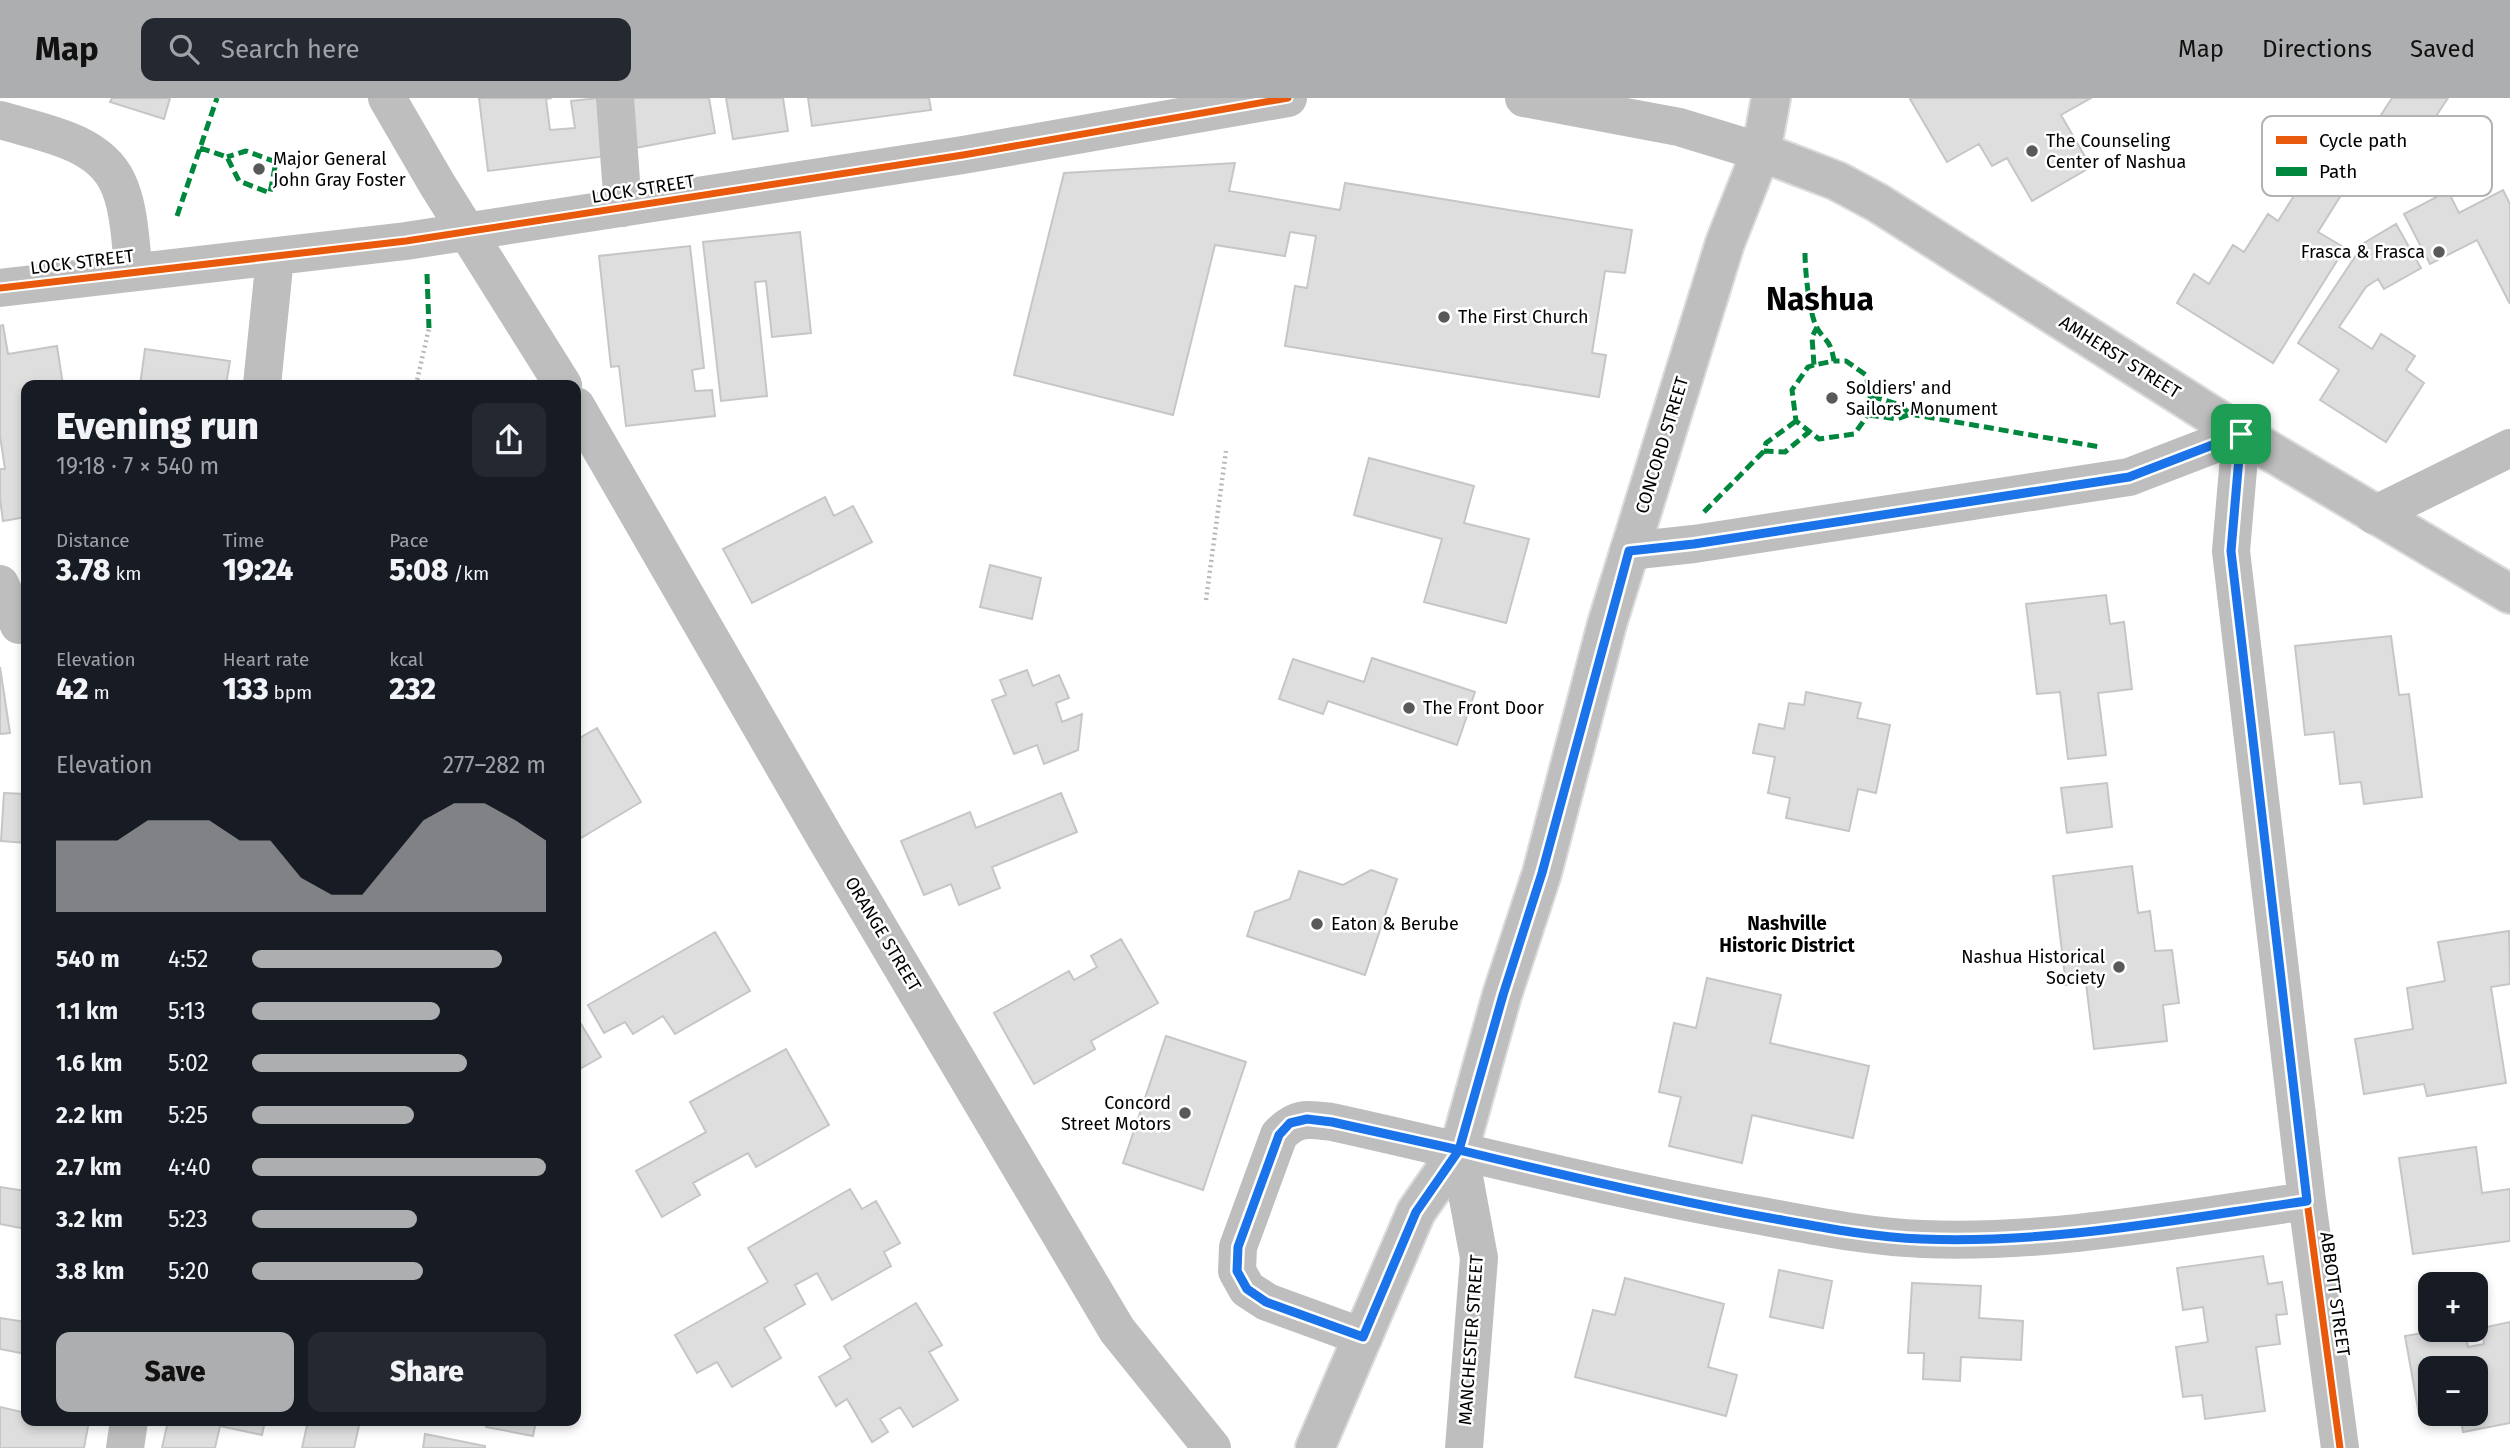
<!DOCTYPE html>
<meta charset="utf-8">
<style>
body{margin:0;font-family:"Fira Sans",sans-serif;background:#242831;color:#f1f3f6;height:100vh;display:flex;flex-direction:column;font-size:26px;white-space:nowrap}
*{box-sizing:border-box;margin:0}
p{font-size:23px;color:#9ea1a6}
.icon{flex:none;width:38px;height:38px;fill:none;stroke:currentColor;stroke-width:2;stroke-linecap:round;stroke-linejoin:round}
.map{position:relative;flex:1;overflow:hidden}
.side{position:absolute;left:21px;top:282px;width:560px;height:1046px;display:flex;flex-direction:column;background:#171b24;border-radius:14px;box-shadow:0 4px 10px #0003}
.side>*{flex:none}
.buttons{position:absolute;left:2418px;top:1174px;display:grid;gap:14px}
.buttons a{display:grid;place-items:center;width:70px;height:70px;border-radius:14px;background:#171b24;box-shadow:0 4px 10px #0003;font-size:35px}
.pin{position:absolute;display:grid;place-items:center;width:60px;height:60px;color:#fff;margin:-30px;border-radius:14px;box-shadow:0 4px 10px #0006}
.round{display:grid;place-items:center;flex:none;width:74px;height:74px;border-radius:14px;background:#242831}
.headline{display:flex;align-items:center;justify-content:space-between;height:119px;padding:0 35px}
h1{font-size:38px;font-weight:800;line-height:52px}
.metrics{display:grid;grid-template-columns:repeat(3,1fr);gap:10px;height:119px;padding:7px 35px}
.metrics div{display:grid;align-content:center}
.metrics b{font-size:30px;font-weight:800}
.metrics small{font-size:19px;font-weight:400}
.metrics p{font-size:19px}
.chart{height:196px;padding:14px 35px}
.chart p{display:flex;justify-content:space-between}
.chart svg{width:100%;height:126px;margin-top:7px;fill:#adaeaf;opacity:.7}
.button{display:flex;gap:14px;margin-top:auto;padding:14px 35px}
.button a{flex:1;height:80px;border-radius:14px;background:#adaeaf;color:#111;font-size:28px;font-weight:800;line-height:80px;text-align:center}
.button a+a{background:#242831;color:#f1f3f6}
ul{padding:0 35px;list-style:none;font-size:23px}
li{display:grid;grid-template-columns:112px 84px 1fr;align-items:center;height:52px}
li i{height:18px;border-radius:9px;background:#adaeaf}
header{display:flex;align-items:center;gap:42px;box-sizing:border-box;height:98px;padding:0 35px;background:#adaeaf;color:#111}
header strong{font-size:33px}
nav{display:flex;gap:38px;margin-inline-start:auto;font-size:24px}
.search{width:490px;height:63px;background:#242831;display:flex;align-items:center;gap:18px;box-sizing:border-box;padding:0 24px;border-radius:14px;color:#9ea1a6;font-size:26px}
.map>svg:first-child{display:block}
.building{fill:#dedede;stroke:#c6c6c6;stroke-width:2}
.lines{fill:none;stroke-linecap:round;stroke-linejoin:round}
.major-casing{stroke:#dbdbdb;stroke-width:42}
.path{stroke:#b9b9b9;stroke-width:4.5;stroke-dasharray:2 3.5;stroke-linecap:butt}
.minor{stroke:#bebebe;stroke-width:38}
.major{stroke:#bebebe;stroke-width:38}
.quiet{stroke:#00873e;stroke-width:5;stroke-dasharray:10 5;stroke-linecap:butt}
.cycleway-casing{stroke:#fff;stroke-width:11}
.cycleway{stroke:#e8590c;stroke-width:7}
.route-casing{stroke:#fff;stroke-width:14}
.route{stroke:#1a73e8;stroke-width:9}
.poi-dot{fill:#595959;stroke:#fff;stroke-width:2.5}
.labels{text-anchor:middle;dominant-baseline:central;stroke-width:5;stroke-linejoin:round;paint-order:stroke}
.poi-label{font-size:18px;fill:#000;stroke:#fff;text-anchor:start}
.street-label{font-size:18px;fill:#000;stroke:#fff}
.neighbourhood-label{font-size:19px;font-weight:bold;fill:#000;stroke:#fff}
.town-label{font-size:32px;font-weight:bold;fill:#000;stroke:#fff}
.key{fill:#fff;stroke:#b2b2b2;stroke-width:2}
.key-label{font-size:19px;fill:#000}
</style>
<header>
<strong>Map</strong>
<div class="search"><svg class="icon" aria-label="search" viewBox="0 0 24 24"><circle cx="10" cy="10" r="6"/><path d="M15 15l6 6"/></svg>Search here</div>
<nav><a>Map</a><a>Directions</a><a>Saved</a></nav>
</header>
<div class="map">
<svg width="2510" height="1350" viewBox="0 0 2510 1350">
<rect width="100%" height="100%" fill="#fff"/>
<path class="building" d="M112,0H170L164,21L110,4Z
M479,0H552L546,1L550,32L575,30L571,3L599,0L607,58L488,73Z
M626,0H709L715,35L635,50Z
M726,0H783L788,33L733,41Z
M808,0H929L931,12L812,28Z
M1913,0H2091L2061,17L2091,69L2032,103L2007,60L1992,68L1979,46L1947,64L1910,1Z
M2392,0H2448L2409,59L2370,34Z
M1235,65L1229,93L1340,112L1345,85L1632,132L1625,175L1605,173L1592,255L1606,257L1599,299L1285,248L1295,188L1307,190L1316,138L1290,134L1285,158L1215,147L1173,317L1014,277L1064,75Z
M2315,65L2348,86L2318,134L2345,150L2273,265L2177,205L2194,176L2209,186L2233,147L2244,154L2268,116L2278,123Z
M2503,92L2510,106V206L2477,142L2430,166L2404,116L2448,93L2459,115Z
M2396,126L2421,170L2384,191L2378,181L2366,189L2339,229L2372,251L2381,236L2415,258L2406,272L2424,285L2386,344L2320,302L2339,272L2298,245L2364,145Z
M800,134L811,235L772,239L766,183L755,184L767,298L721,303L703,144Z
M690,148L704,270L692,272L695,293L712,292L715,318L626,328L619,268L611,269L599,158Z
M3,227L8,256L57,248L63,287H26V419L3,423L0,401V371H5L0,338V228Z
M145,251L230,263L226,287H140Z
M1369,360L1474,388L1464,425L1529,441L1506,525L1424,504L1442,441L1354,417Z
M825,399L834,418L853,408L872,444L752,505L723,451Z
M990,467L1041,480L1032,521L980,509Z
M2106,497L2110,526L2124,524L2132,591L2098,595L2106,657L2068,661L2060,594L2037,596L2026,506Z
M2391,538L2399,597L2409,596L2422,699L2364,706L2361,684L2340,686L2334,634L2305,637L2295,548Z
M1372,560L1475,594L1457,647L1328,603L1323,616L1279,601L1293,561L1364,584Z
M0,569L10,635L0,636Z
M1027,572L1033,588L1059,577L1069,600L1056,605L1062,624L1082,616L1078,652L1044,666L1037,647L1014,656L992,602L1006,597L1000,582Z
M1806,594L1861,605L1857,620L1890,627L1876,695L1858,691L1849,733L1786,720L1790,700L1768,695L1775,659L1753,655L1759,626L1784,631L1789,605L1804,607Z
M597,630L641,704L576,743V642Z
M2107,685L2112,729L2067,735L2061,690Z
M4,695L26,696V745L1,743Z
M1061,695L1077,734L992,769L1000,790L959,807L951,786L924,797L901,743L970,714L976,730Z
M2132,768L2138,815L2150,813L2155,853L2172,852L2179,905L2163,907L2167,943L2094,951L2086,885L2066,887L2053,778Z
M1371,772L1397,781L1365,877L1247,838L1255,814L1290,801L1299,773L1343,787Z
M2509,833L2510,886L2491,889L2506,985L2427,998L2424,986L2364,996L2355,941L2413,931L2407,890L2445,883L2438,844Z
M715,834L750,893L675,936L663,918L633,936L625,924L604,935L588,907Z
M1121,841L1158,905L1091,943L1095,951L1034,986L994,915L1069,873L1074,882L1097,869L1091,858Z
M1707,880L1781,897L1770,945L1869,968L1853,1040L1752,1017L1742,1065L1669,1048L1681,999L1659,994L1674,925L1696,930Z
M578,921L601,959L576,973V923Z
M1166,938L1246,964L1203,1092L1123,1065Z
M786,951L829,1027L756,1069L748,1055L693,1085L700,1097L662,1119L636,1073L706,1034L690,1004Z
M2476,1049L2482,1095L2510,1091V1143L2413,1156L2399,1060Z
M0,1089L26,1093V1131L0,1126Z
M850,1091L862,1111L876,1103L900,1145L884,1154L891,1168L832,1202L817,1175L795,1187L805,1206L764,1230L781,1260L732,1289L717,1264L697,1275L675,1237L768,1184L748,1150Z
M2263,1158L2268,1186L2282,1184L2287,1216L2276,1217L2280,1246L2256,1249L2265,1313L2205,1321L2202,1297L2183,1299L2176,1249L2208,1244L2203,1209L2183,1212L2177,1170Z
M1779,1172L1832,1183L1823,1230L1770,1219Z
M1625,1180L1724,1206L1708,1269L1737,1277L1726,1318L1575,1279L1593,1212L1615,1217Z
M1912,1185L1981,1188L1979,1220L2023,1223L2021,1262L1961,1259L1960,1283L1923,1281L1924,1255H1908Z
M916,1205L942,1247L929,1254L958,1302L913,1329L900,1309L880,1321L888,1334L872,1344L847,1301L836,1308L819,1279L851,1260L844,1248Z
M0,1220L26,1224V1256L0,1251Z
M2510,1224V1325L2463,1334L2460,1316H2476V1270H2431V1314L2419,1316L2405,1238L2440,1232H2465L2468,1249L2484,1246L2482,1230Z
M0,1309L26,1315V1323H89L84,1350H0Z
M168,1323H265L262,1337L220,1328L215,1350H162Z
M308,1323H360L354,1350H302Z
M487,1323H536L533,1338L486,1329Z
M425,1336L485,1348V1350H423Z"/>
<g class="lines">
<defs>
<path id="major" d="M1761,54L1837,83L1878,105L2241,336L2510,496
M1315,1350L1416,1114L1459,1052L1502,897L1542,775L1607,526L1725,145L1761,54L1771,0"/>
</defs>
<use href="#major" class="major-casing"/>
<path class="path" d="M416,287L429,230
M1206,502L1226,353"/>
<path class="minor" d="M387,0L437,86L563,287
M615,0L623,110
M1524,0L1679,29L1761,54
M0,22C39,34 97,42 117,83C130,109 130,145 134,174
M0,190L406,143L963,57L1288,0
M262,287L275,159
M576,308L826,741L1117,1232L1212,1350
M2374,417L2510,350
M1629,453L1694,446L2129,379L2241,336L2231,453L2307,1103L2340,1350
M0,486L19,527
M1459,1052L1479,1160L1464,1350
M1363,1239L1267,1204L1247,1191L1237,1173L1238,1149L1279,1037C1297,1018 1308,1021 1332,1024C1473,1055 1613,1092 1756,1117C1811,1127 1867,1139 1923,1141C2052,1146 2179,1121 2307,1103
M125,1350L129,1323"/>
<use href="#major" class="major"/>
<path class="quiet" d="M200,50L227,59L239,83L270,95L276,64L246,53L227,59
M177,118L217,0
M1805,155C1805,172 1809,213 1816,228C1825,245 1830,239 1834,263L1814,267L1812,239L1817,229
M427,176L429,230
M1814,267L1808,269L1792,292L1796,323L1819,341L1854,336C1873,312 1873,307 1866,277L1846,263H1834
M1910,316L2100,349
M1869,317L1897,321L1910,316L1900,307L1871,298
M1796,323L1766,345L1764,353L1785,354L1809,334
M1704,414L1764,353"/>
<defs>
<path id="cycleway" d="M0,190L406,143L963,57L1288,0
M1629,453L1694,446L2129,379L2241,336L2231,453L2307,1103L2340,1350"/>
</defs>
<use href="#cycleway" class="cycleway-casing"/>
<use href="#cycleway" class="cycleway"/>
</g>
<g class="lines">
<defs>
<path id="route" d="M2241,336L2129,379L1694,446L1629,453L1542,775L1503,897L1459,1052L1332,1024L1307,1021L1290,1025L1279,1037L1238,1149L1237,1173L1247,1191L1266,1204L1363,1239L1416,1114L1459,1052C1562,1077 1665,1101 1770,1120C1820,1129 1871,1139 1922,1141C2052,1146 2179,1121 2307,1103L2231,453L2241,336"/>
</defs>
<use href="#route" class="route-casing"/>
<use href="#route" class="route"/>
</g>
<g class="poi-dot">
<circle cx="2032" cy="53" r="7"/>
<circle cx="259" cy="71" r="7"/>
<circle cx="2439" cy="154" r="7"/>
<circle cx="1444" cy="219" r="7"/>
<circle cx="1832" cy="300" r="7"/>
<circle cx="1409" cy="610" r="7"/>
<circle cx="1317" cy="826" r="7"/>
<circle cx="2119" cy="869" r="7"/>
<circle cx="1185" cy="1015" r="7"/>
</g>
<g class="labels">
<g class="poi-label">
<text x="2046" y="43">The Counseling<tspan x="2046" dy="21">Center of Nashua</tspan></text>
<text x="273" y="61">Major General<tspan x="273" dy="21">John Gray Foster</tspan></text>
<text x="2425" y="154" text-anchor="end">Frasca &amp; Frasca</text>
<text x="1458" y="219">The First Church</text>
<text x="1846" y="290">Soldiers' and<tspan x="1846" dy="21">Sailors' Monument</tspan></text>
<text x="1423" y="610">The Front Door</text>
<text x="1331" y="826">Eaton &amp; Berube</text>
<text x="2105" y="859" text-anchor="end">Nashua Historical<tspan x="2105" dy="21">Society</tspan></text>
<text x="1171" y="1005" text-anchor="end">Concord<tspan x="1171" dy="21">Street Motors</tspan></text>
</g>
<g class="street-label">
<text transform="translate(643 91) rotate(-9)">LOCK STREET</text>
<text transform="translate(82 164) rotate(-7)">LOCK STREET</text>
<text transform="translate(2120 259) rotate(32)">AMHERST STREET</text>
<text transform="translate(1662 347) rotate(-73)">CONCORD STREET</text>
<text transform="translate(883 836) rotate(59)">ORANGE STREET</text>
<text transform="translate(2335 1196) rotate(82)">ABBOTT STREET</text>
<text transform="translate(1471 1242) rotate(-86)">MANCHESTER STREET</text>
</g>
<g class="neighbourhood-label">
<text x="1787" y="825">Nashville<tspan x="1787" dy="22">Historic District</tspan></text>
</g>
<g class="town-label">
<text x="1820" y="201">Nashua</text>
</g>
</g>
<rect x="2262" y="18" width="230" height="80" rx="10" class="key"/>
<rect x="2276" y="38" width="31" height="8" fill="#e8590c"/>
<rect x="2276" y="69" width="31" height="9" fill="#00873e"/>
<g class="key-label">
<text x="2319" y="49">Cycle path</text>
<text x="2319" y="80">Path</text>
</g>
</svg>
<div class="buttons">
<a>+</a>
<a>−</a>
</div>
<div class="pin" style="left:2241px;top:336px;background:#1e9e55"><svg class="icon" aria-label="arrive" viewBox="0 0 24 24"><path d="M6 21V4h12l-3 4 3 4H6"/></svg></div>
<section class="side">
<div class="headline"><div><h1>Evening run</h1><p>19:18 · 7 × 540 m</p></div><a class="round"><svg class="icon" aria-label="share" viewBox="0 0 24 24"><path d="M12 15V3M7 8l5-5 5 5M5 13v7h14v-7"/></svg></a></div>
<div class="metrics">
<div><p>Distance</p><b>3.78<small> km</small></b></div>
<div><p>Time</p><b>19:24</b></div>
<div><p>Pace</p><b>5:08<small> /km</small></b></div>
</div>
<div class="metrics">
<div><p>Elevation</p><b>42<small> m</small></b></div>
<div><p>Heart rate</p><b>133<small> bpm</small></b></div>
<div><p>kcal</p><b>232</b></div>
</div>
<div class="chart"><p><span>Elevation</span>277–282 m</p>
<svg viewBox="0 0 160 44" preserveAspectRatio="none"><path d="M0 44V19L10 19L20 19L30 12L40 12L50 12L60 19L70 19L80 32L90 38L100 38L110 25L120 12L130 6L140 6L150 12L160 19V44z"/></svg>
</div>
<ul>
<li><b>540 m</b>4:52<i style="width:85%"></i></li>
<li><b>1.1 km</b>5:13<i style="width:64%"></i></li>
<li><b>1.6 km</b>5:02<i style="width:73%"></i></li>
<li><b>2.2 km</b>5:25<i style="width:55%"></i></li>
<li><b>2.7 km</b>4:40<i style="width:100%"></i></li>
<li><b>3.2 km</b>5:23<i style="width:56%"></i></li>
<li><b>3.8 km</b>5:20<i style="width:58%"></i></li>
</ul>
<div class="button"><a>Save</a><a>Share</a></div>
</section>
</div>
